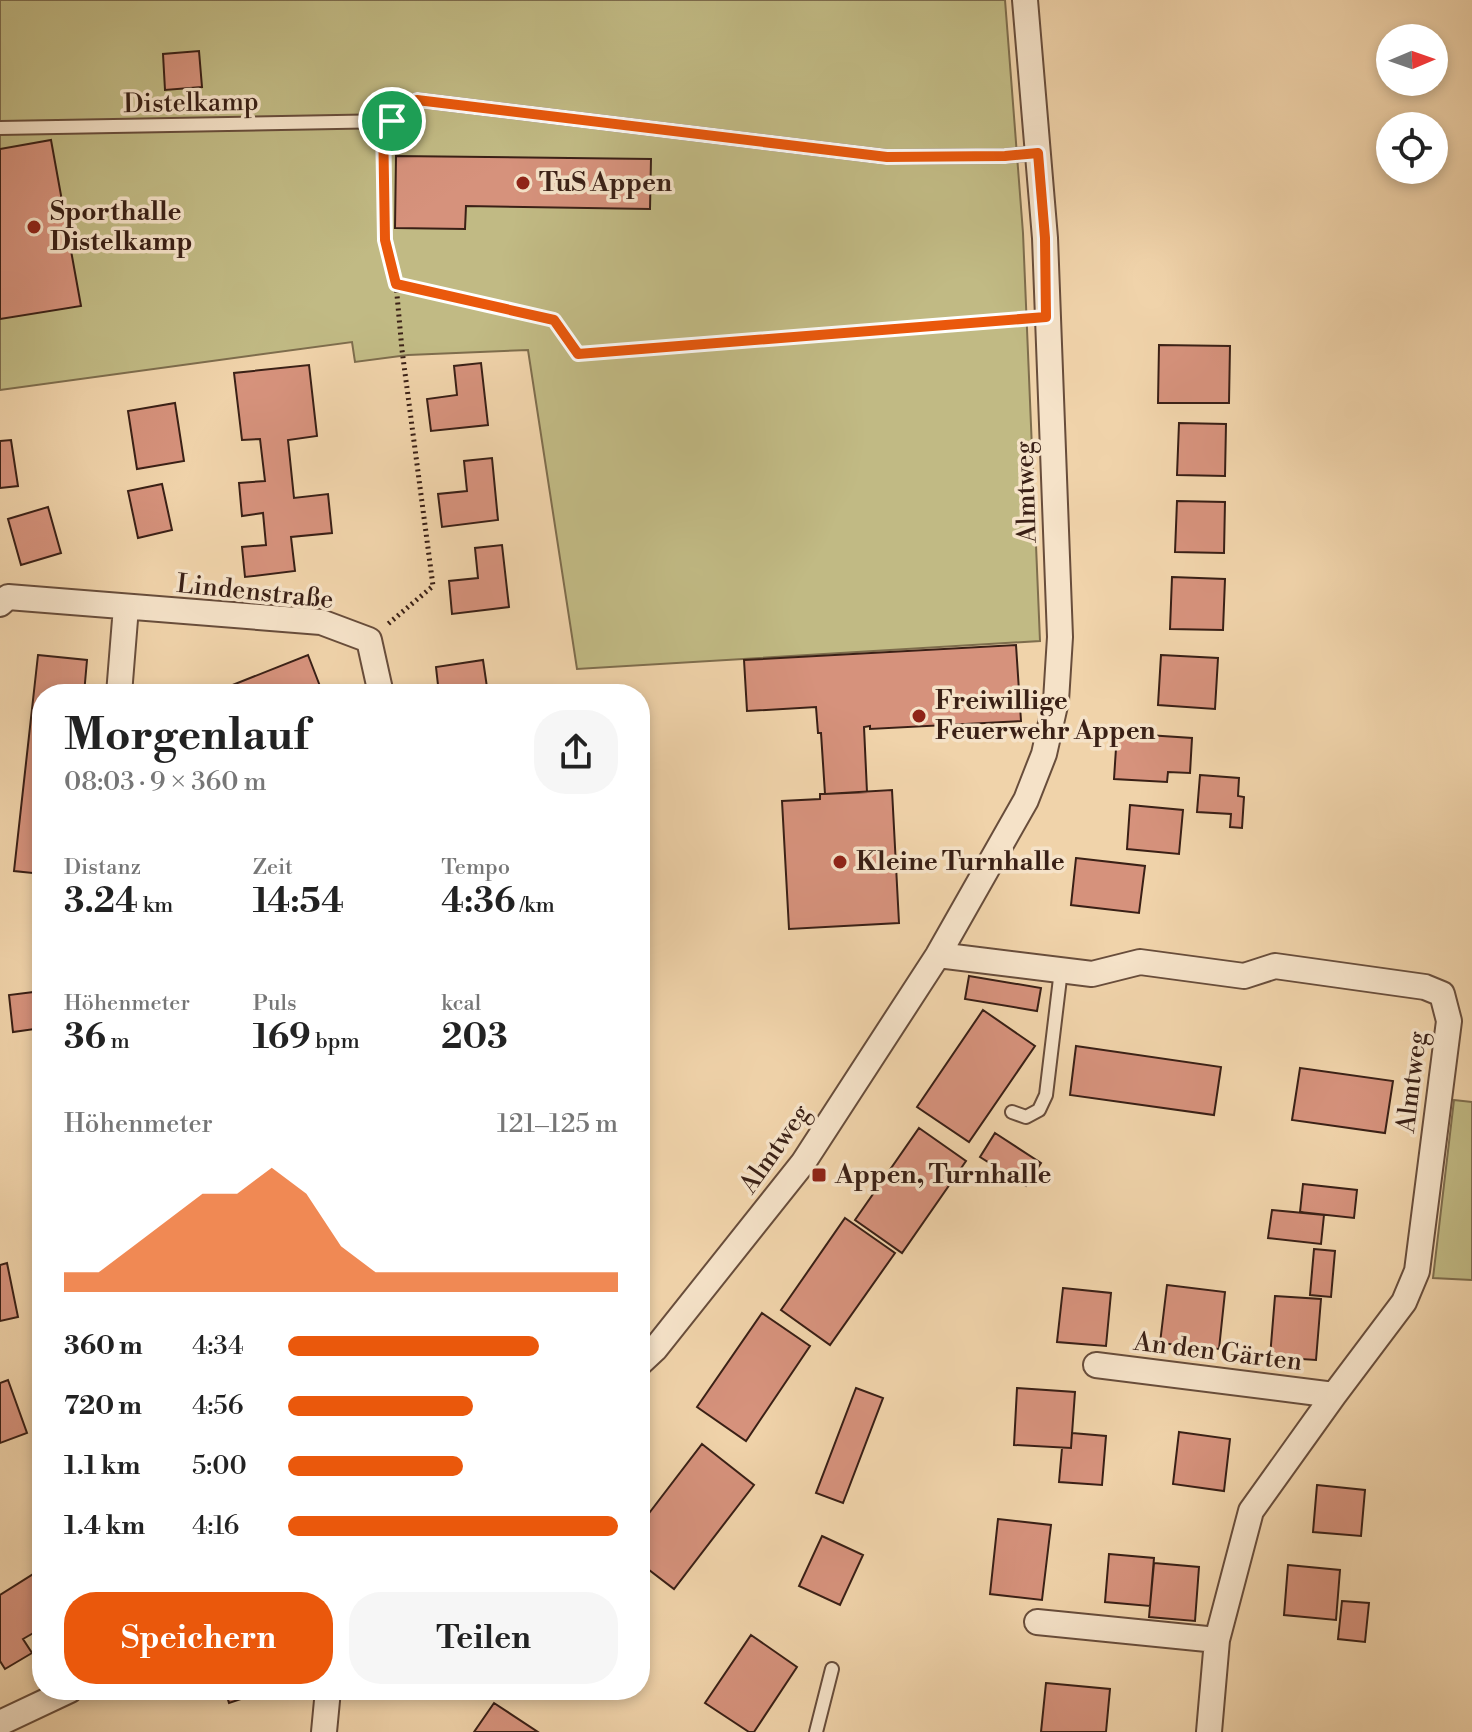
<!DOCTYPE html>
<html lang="de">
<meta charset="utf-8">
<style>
body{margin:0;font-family:"Libre Bodoni",serif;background:#f6f6f6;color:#222;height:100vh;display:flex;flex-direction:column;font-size:30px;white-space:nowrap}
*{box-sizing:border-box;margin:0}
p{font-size:26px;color:#767676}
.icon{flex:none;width:44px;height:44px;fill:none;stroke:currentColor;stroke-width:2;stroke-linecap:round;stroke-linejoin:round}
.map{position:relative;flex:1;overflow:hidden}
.side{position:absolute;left:32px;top:684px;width:618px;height:1016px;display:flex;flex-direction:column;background:#fff;border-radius:32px;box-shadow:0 4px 12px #0003}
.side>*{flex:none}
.needle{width:52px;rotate:88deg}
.buttons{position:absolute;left:1376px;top:24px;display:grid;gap:16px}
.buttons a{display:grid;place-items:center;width:72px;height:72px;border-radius:50%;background:#fff;box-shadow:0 4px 12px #0003;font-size:40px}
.pin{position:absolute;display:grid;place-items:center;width:68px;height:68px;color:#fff;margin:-34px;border:4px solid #fff;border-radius:50%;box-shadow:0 2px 8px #0007}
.round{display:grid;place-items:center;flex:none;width:84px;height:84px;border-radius:32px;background:#f6f6f6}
.summary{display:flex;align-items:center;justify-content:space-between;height:136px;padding:0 32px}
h1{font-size:44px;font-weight:700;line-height:60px}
.stats{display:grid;grid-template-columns:repeat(3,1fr);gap:12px;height:136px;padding:8px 32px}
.stats div{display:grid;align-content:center}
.stats b{font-size:34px;font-weight:700}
.stats small{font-size:22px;font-weight:400}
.stats p{font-size:22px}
.chart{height:224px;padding:16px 32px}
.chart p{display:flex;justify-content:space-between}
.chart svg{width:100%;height:144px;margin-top:8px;fill:#ea580c;opacity:.7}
.primary-button{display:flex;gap:16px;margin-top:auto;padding:16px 32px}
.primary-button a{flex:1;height:92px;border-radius:32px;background:#ea580c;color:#fff;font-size:32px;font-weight:700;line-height:92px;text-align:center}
.primary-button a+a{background:#f6f6f6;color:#222}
ul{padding:0 32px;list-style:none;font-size:26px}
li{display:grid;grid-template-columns:128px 96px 1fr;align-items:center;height:60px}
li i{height:20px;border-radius:10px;background:#ea580c}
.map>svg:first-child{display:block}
.green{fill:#c1ba84;stroke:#7e6d4d;stroke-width:2}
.building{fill:#d6927c;stroke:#3a2016;stroke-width:2}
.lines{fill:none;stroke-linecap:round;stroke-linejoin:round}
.lane-casing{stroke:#684d3b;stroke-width:16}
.street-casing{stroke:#684d3b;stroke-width:28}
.path{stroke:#3a2016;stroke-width:5;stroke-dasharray:2 4;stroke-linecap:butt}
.lane{stroke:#f5e2c8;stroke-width:12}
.street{stroke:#f5e2c8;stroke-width:24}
.route-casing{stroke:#fff;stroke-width:16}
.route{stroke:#ea580c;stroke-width:10}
.poi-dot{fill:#8f2418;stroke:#f5e2c8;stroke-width:3}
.labels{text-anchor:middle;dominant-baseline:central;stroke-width:7;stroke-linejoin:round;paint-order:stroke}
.street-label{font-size:26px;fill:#3a2016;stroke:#f5e2c8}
.poi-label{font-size:26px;font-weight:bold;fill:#3a2016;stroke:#f5e2c8;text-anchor:start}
</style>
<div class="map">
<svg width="1472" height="1732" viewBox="0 0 1472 1732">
<rect width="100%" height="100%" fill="#f0d3aa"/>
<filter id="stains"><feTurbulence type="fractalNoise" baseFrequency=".0025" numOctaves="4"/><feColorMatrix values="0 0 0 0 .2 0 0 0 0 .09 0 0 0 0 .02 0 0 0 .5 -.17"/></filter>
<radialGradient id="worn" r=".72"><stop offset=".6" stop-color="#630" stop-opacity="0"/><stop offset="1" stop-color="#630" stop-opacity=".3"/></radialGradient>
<path class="green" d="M0,0H1005L1023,233L1040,641L577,669L528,350L408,355L355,362L352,342L0,390Z
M1454,1100L1472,1102V1280L1433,1278Z"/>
<path class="building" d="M199,51L202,87L165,90L163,54Z
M51,140L81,306L0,319V149Z
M396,156L651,159L650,209L466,206L465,229L395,228Z
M1159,345L1230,346L1229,403H1158Z
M481,363L488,425L431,431L427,399L457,395L454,366Z
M309,365L317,436L288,440L294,498L328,494L332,533L291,537L295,571L245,577L242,547L266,545L263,513L242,516L239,483L265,481L260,439L242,440L234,373Z
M175,403L184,461L137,469L128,411Z
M1179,423L1226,424L1225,476L1177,475Z
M11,440L18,486L0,488V441Z
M492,458L498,520L442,527L438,494L467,491L464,461Z
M162,484L172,530L138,538L128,491Z
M1177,501L1225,502L1224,553L1175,552Z
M48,507L61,553L21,565L8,519Z
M502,545L509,607L452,614L449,581L478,578L475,548Z
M1172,577L1225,579L1223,630L1170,629Z
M1016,645L1021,721L870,729V726L864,727L867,792L825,794L821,733H818L816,707L747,711L744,660Z
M38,655L87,660L84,694H42V874L14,871Z
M308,655L323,694H210Z
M1161,655L1218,658L1215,709L1158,705Z
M483,660L488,694H439L436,667Z
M1117,733L1192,738L1190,773L1168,772L1167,782L1114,779Z
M1200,775L1239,778L1238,796L1244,797L1242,828L1230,827L1231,814L1197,812Z
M892,790L899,923L789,929L782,801L820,799V794H825Z
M1130,805L1183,810L1179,854L1127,849Z
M1076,858L1145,866L1139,913L1071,905Z
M969,976L1041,988L1037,1011L965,999Z
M42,991V1028L13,1032L9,995Z
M983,1010L1035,1046L969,1142L917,1107Z
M1076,1046L1221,1067L1214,1115L1070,1095Z
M1300,1068L1393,1081L1385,1133L1292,1120Z
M919,1128L966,1161L902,1253L855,1220Z
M995,1133L1041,1163L1026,1186L980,1157Z
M1303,1184L1357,1190L1354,1218L1300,1212Z
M1272,1210L1324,1215L1321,1244L1268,1238Z
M845,1218L895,1253L830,1345L781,1310Z
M1314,1249L1335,1251L1331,1297L1310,1295Z
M7,1263L18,1317L0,1321V1265Z
M1167,1285L1225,1292L1219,1349L1160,1343Z
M1063,1288L1111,1293L1106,1346L1057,1342Z
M1275,1296L1321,1299L1316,1360L1270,1357Z
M762,1313L810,1346L746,1441L697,1407Z
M8,1380L27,1433L0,1443V1383Z
M856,1388L883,1398L843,1503L816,1493Z
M1017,1388L1075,1392L1071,1448L1014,1445Z
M1179,1432L1230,1439L1224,1491L1173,1484Z
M1072,1433L1106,1436L1102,1485L1059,1482L1062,1448H1071Z
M702,1444L754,1485L674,1589L640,1563V1525Z
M1317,1485L1365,1490L1361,1536L1313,1532Z
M998,1519L1051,1525L1042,1600L990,1594Z
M822,1536L863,1555L840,1605L799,1586Z
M1109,1554L1154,1558L1150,1606L1105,1602Z
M1154,1563L1199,1567L1195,1621L1149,1617Z
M1288,1565L1340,1570L1336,1620L1284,1615Z
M35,1573L42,1584V1628L23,1639L32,1653L5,1669L0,1661V1595Z
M1342,1601L1369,1603L1365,1642L1338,1639Z
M751,1635L797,1667L754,1732H749L705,1703Z
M1046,1683L1110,1689L1106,1732H1041Z
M225,1690H268L229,1703Z
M494,1703L538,1732H474Z"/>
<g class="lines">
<defs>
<path id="lane" d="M0,128L392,121L417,100L887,157L1005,156L1038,153
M1012,1112L1026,1117L1039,1110L1046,1095L1061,970
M816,1732L832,1669"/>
<path id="street" d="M0,604L8,597L321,622L369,640L381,694
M119,694L126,607
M938,955L1092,974L1140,962L1244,976L1275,966L1425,987L1442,994L1449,1021L1417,1271L1404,1302L1334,1395L1251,1511L1217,1640L1209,1732
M640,1363L655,1349L803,1163L938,955L1026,800L1044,754L1056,701L1060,637L1045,238L1025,0
M1096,1365L1334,1395
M1037,1622L1217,1640
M0,1723L70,1690
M324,1732L328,1690"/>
</defs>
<use href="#lane" class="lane-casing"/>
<use href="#street" class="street-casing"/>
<path class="path" d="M384,142L385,240L396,284L402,350L433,586L388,624
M396,284L554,320L578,354L1024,320"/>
<use href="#lane" class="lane"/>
<use href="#street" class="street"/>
</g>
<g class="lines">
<defs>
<path id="route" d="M417,100L887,157L1005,156L1038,153L1045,238L1046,317L578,354L554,320L396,284L385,240L383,121H392Z"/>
</defs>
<use href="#route" class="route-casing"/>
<use href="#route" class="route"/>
</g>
<g class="poi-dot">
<circle cx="523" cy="183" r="8"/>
<circle cx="34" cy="227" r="8"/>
<circle cx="919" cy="716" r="8"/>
<circle cx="840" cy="862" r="8"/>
<rect x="811" y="1167" width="16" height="16" rx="4"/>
</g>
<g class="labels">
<g class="street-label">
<text transform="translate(191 103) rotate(-1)">Distelkamp</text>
<text transform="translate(1026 492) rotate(-92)">Almtweg</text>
<text transform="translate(255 592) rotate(6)">Lindenstraße</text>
<text transform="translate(1412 1082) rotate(-83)">Almtweg</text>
<text transform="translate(775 1149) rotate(-55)">Almtweg</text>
<text transform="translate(1218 1352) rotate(7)">An den Gärten</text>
</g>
<g class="poi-label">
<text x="539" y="183">TuS Appen</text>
<text x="50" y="212">Sporthalle<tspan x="50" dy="30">Distelkamp</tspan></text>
<text x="935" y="701">Freiwillige<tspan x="935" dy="30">Feuerwehr Appen</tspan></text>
<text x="856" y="862">Kleine Turnhalle</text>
<text x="835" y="1175">Appen, Turnhalle</text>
</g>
</g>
<rect width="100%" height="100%" filter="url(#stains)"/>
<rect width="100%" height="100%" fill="url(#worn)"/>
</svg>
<div class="buttons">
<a><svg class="needle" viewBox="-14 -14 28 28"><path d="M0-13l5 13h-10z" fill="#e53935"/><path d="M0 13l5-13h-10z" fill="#767676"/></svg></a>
<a><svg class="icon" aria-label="locate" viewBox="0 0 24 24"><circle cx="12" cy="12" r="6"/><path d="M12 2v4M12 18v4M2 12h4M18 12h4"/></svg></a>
</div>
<div class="pin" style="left:392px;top:121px;background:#1e9e55"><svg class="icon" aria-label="arrive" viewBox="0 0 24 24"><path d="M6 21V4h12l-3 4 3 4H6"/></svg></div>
<section class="side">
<div class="summary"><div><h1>Morgenlauf</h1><p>08:03 · 9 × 360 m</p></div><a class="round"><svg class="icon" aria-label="share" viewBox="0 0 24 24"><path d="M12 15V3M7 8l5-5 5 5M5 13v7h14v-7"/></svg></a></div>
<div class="stats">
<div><p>Distanz</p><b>3.24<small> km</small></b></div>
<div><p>Zeit</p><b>14:54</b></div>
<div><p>Tempo</p><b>4:36<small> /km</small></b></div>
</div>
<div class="stats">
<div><p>Höhenmeter</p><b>36<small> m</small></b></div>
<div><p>Puls</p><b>169<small> bpm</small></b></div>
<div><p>kcal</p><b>203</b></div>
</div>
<div class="chart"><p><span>Höhenmeter</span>121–125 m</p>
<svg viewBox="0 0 160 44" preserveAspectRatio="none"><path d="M0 44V38L10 38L20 30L30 22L40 14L50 14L60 6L70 14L80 30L90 38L100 38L110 38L120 38L130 38L140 38L150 38L160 38V44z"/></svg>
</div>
<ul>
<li><b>360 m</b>4:34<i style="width:76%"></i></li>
<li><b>720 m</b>4:56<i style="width:56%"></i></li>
<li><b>1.1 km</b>5:00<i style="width:53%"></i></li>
<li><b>1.4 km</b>4:16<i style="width:100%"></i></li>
</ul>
<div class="primary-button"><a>Speichern</a><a>Teilen</a></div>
</section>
</div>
